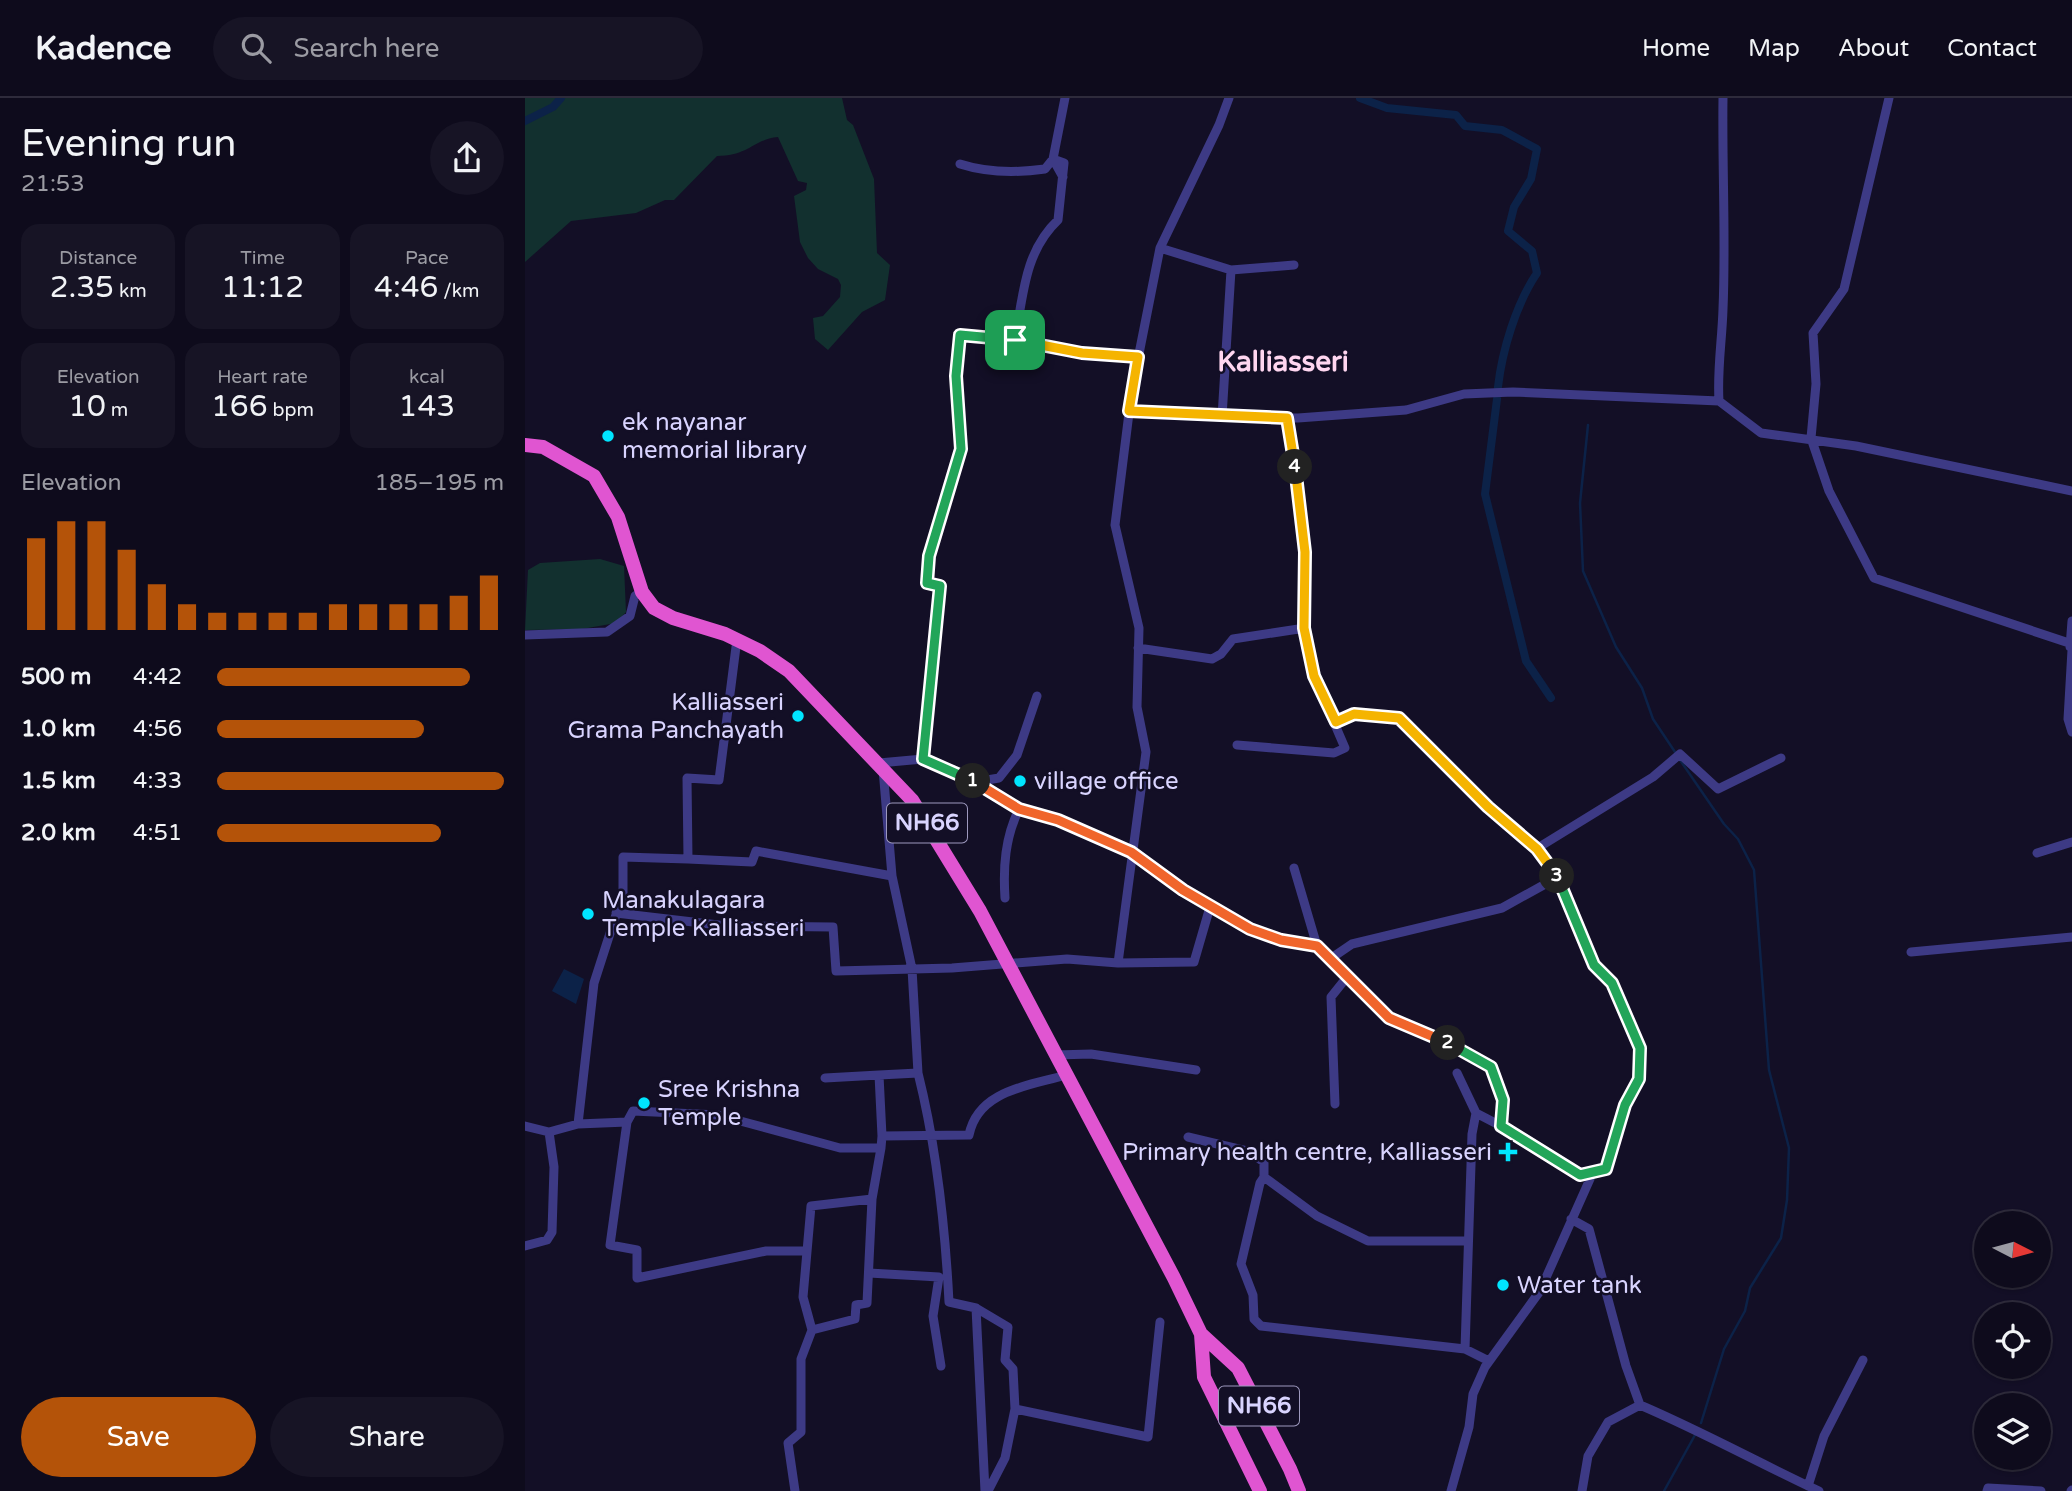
<!DOCTYPE html>
<meta charset="utf-8">
<style>
body{margin:0;font-family:"Varela Round",sans-serif;background:#171425;color:#f1f3f6;height:100vh;display:flex;flex-direction:column;font-size:26px;white-space:nowrap}
*{box-sizing:border-box;margin:0}
p{font-size:23px;color:#9b9ba3}
.icon{flex:none;width:38px;height:38px;fill:none;stroke:currentColor;stroke-width:2;stroke-linecap:round;stroke-linejoin:round}
.map{position:relative;flex:1;overflow:hidden}
.details{display:flex;flex-direction:column;background:#0e0b1c;width:525px}
.details>*{flex:none}
.needle{width:46px;rotate:96deg}
.controls{position:absolute;left:1449px;top:1113px;display:grid;gap:14px}
.controls a{display:grid;place-items:center;width:77px;height:77px;border-radius:50%;background:#0e0b1c;box-shadow:0 2px 5px #0004,0 0 0 2px #2e2b3b;font-size:35px}
.pin{position:absolute;display:grid;place-items:center;width:60px;height:60px;color:#fff;margin:-30px;border-radius:14px;box-shadow:0 4px 10px #0006}
.km{position:absolute;width:35px;height:35px;margin:-18px;border-radius:50%;background:#222;color:#fff;font-size:19px;line-height:35px;text-align:center}
.round{display:grid;place-items:center;flex:none;width:74px;height:74px;border-radius:37px;background:#171425}
.overview{display:flex;align-items:center;justify-content:space-between;height:119px;padding:0 21px}
h1{font-size:38px;font-weight:600;line-height:52px}
.stats{display:grid;grid-template-columns:repeat(3,1fr);gap:10px;height:119px;padding:7px 21px}
.stats div{display:grid;align-content:center;border-radius:18px;background:#171425;text-align:center}
.stats b{font-size:30px;font-weight:600}
.stats small{font-size:19px;font-weight:400}
.stats p{font-size:19px}
.chart{height:196px;padding:14px 21px}
.chart p{display:flex;justify-content:space-between}
.chart svg{width:100%;height:126px;margin-top:7px;stroke:#b45309;stroke-width:6}
.action{display:flex;gap:14px;margin-top:auto;padding:14px 21px}
.action a{flex:1;height:80px;border-radius:42px;background:#b45309;color:#fff;font-size:28px;font-weight:600;line-height:80px;text-align:center}
.action a+a{background:#171425;color:#f1f3f6}
ul{padding:0 21px;list-style:none;font-size:23px}
li{display:grid;grid-template-columns:112px 84px 1fr;align-items:center;height:52px}
li i{height:18px;border-radius:9px;background:#b45309}
header{display:flex;align-items:center;gap:42px;box-sizing:border-box;height:98px;padding:0 35px;background:#0e0b1c;border-bottom:2px solid #2e2b3b}
header strong{font-size:33px}
nav{display:flex;gap:38px;margin-inline-start:auto;font-size:24px}
.search{width:490px;height:63px;background:#171425;display:flex;align-items:center;gap:18px;box-sizing:border-box;padding:0 24px;border-radius:38px;color:#9b9ba3;font-size:26px}
main{display:flex;flex:1;min-height:0}
.map>svg:first-child{display:block}
.green{fill:#12302f}
.water{fill:#0c2248}
.lines{fill:none;stroke-linecap:round;stroke-linejoin:round}
.stream{stroke:#0c2248;stroke-width:2.5}
.canal{stroke:#0c2248;stroke-width:8}
.minor{stroke:#3d3a85;stroke-width:9}
.trunk{stroke:#e055d1;stroke-width:14}
.split-1-casing{stroke:#fff;stroke-width:14}
.split-2-casing{stroke:#fff;stroke-width:14}
.split-3-casing{stroke:#fff;stroke-width:14}
.split-4-casing{stroke:#fff;stroke-width:14}
.split-5-casing{stroke:#fff;stroke-width:14}
.split-1{stroke:#22a559;stroke-width:9}
.split-2{stroke:#f0652b;stroke-width:9}
.split-3{stroke:#22a559;stroke-width:9}
.split-4{stroke:#f5b400;stroke-width:9}
.split-5{stroke:#f5b400;stroke-width:9}
.poi-dot{fill:#00e5ff;stroke:#130f26;stroke-width:2.5}
.labels{text-anchor:middle;dominant-baseline:central;stroke-width:5;stroke-linejoin:round;paint-order:stroke}
.shield{fill:#130f26;stroke:#9e99be;stroke-width:2}
.shield-label{font-size:23px;font-weight:bold;fill:#d9d4ff}
.poi-label{font-size:24px;fill:#d9d4ff;stroke:#130f26;text-anchor:start}
.quarter-label{font-size:28px;font-weight:bold;fill:#ffd6f0;stroke:#130f26}
</style>
<header>
<strong>Kadence</strong>
<div class="search"><svg class="icon" aria-label="search" viewBox="0 0 24 24"><circle cx="10" cy="10" r="6"/><path d="M15 15l6 6"/></svg>Search here</div>
<nav><a>Home</a><a>Map</a><a>About</a><a>Contact</a></nav>
</header>
<main>
<section class="details">
<div class="overview"><div><h1>Evening run</h1><p>21:53</p></div><a class="round"><svg class="icon" aria-label="share" viewBox="0 0 24 24"><path d="M12 15V3M7 8l5-5 5 5M5 13v7h14v-7"/></svg></a></div>
<div class="stats">
<div><p>Distance</p><b>2.35<small> km</small></b></div>
<div><p>Time</p><b>11:12</b></div>
<div><p>Pace</p><b>4:46<small> /km</small></b></div>
</div>
<div class="stats">
<div><p>Elevation</p><b>10<small> m</small></b></div>
<div><p>Heart rate</p><b>166<small> bpm</small></b></div>
<div><p>kcal</p><b>143</b></div>
</div>
<div class="chart"><p><span>Elevation</span>185–195 m</p>
<svg viewBox="0 0 160 44" preserveAspectRatio="none"><path d="M5 44V12M15 44V6M25 44V6M35 44V16M45 44V28M55 44V35M65 44V38M75 44V38M85 44V38M95 44V38M105 44V35M115 44V35M125 44V35M135 44V35M145 44V32M155 44V25"/></svg>
</div>
<ul>
<li><b>500 m</b>4:42<i style="width:88%"></i></li>
<li><b>1.0 km</b>4:56<i style="width:72%"></i></li>
<li><b>1.5 km</b>4:33<i style="width:100%"></i></li>
<li><b>2.0 km</b>4:51<i style="width:78%"></i></li>
</ul>
<div class="action"><a>Save</a><a>Share</a></div>
</section>
<div class="map">
<svg width="1547" height="1393" viewBox="0 0 1547 1393">
<rect width="100%" height="100%" fill="#130f26"/>
<path class="green" d="M0,0H317L322,22L328,27L349,81L352,155L365,167L360,202L337,214L303,252L290,241L288,220L298,218L315,199L316,187L313,181L293,171L283,160L275,144L269,98L281,92L282,85L273,83L253,39C229,41 224,58 192,58L149,102H140L111,115L46,123L0,164Z
M75,461L99,468L101,514L91,525L57,531L0,532L3,472L15,465Z"/>
<path class="water" d="M39,871L59,881L51,906L27,893Z"/>
<g class="lines">
<path class="stream" d="M1063,327L1055,405L1058,473L1091,549L1117,590L1128,621L1152,657
M1155,662L1199,726L1213,741L1229,772L1244,972L1264,1050L1262,1102L1256,1140L1225,1190L1220,1213L1199,1251L1176,1325
M1139,1393L1170,1337"/>
<path class="canal" d="M835,0L862,10L931,17L940,28L977,32L1012,51L1006,81L989,109L983,133L1007,153L1012,175C991,206 977,253 973,289
M0,23L28,9L36,0
M972,301L960,396L1001,563L1026,600"/>
<path class="minor" d="M704,0L694,27L635,150L706,172L697,319L773,320L881,312L939,296L988,294L1194,303L1236,335L1331,348L1547,393
M1364,0L1319,191L1288,235L1291,286L1286,340L1304,393L1349,480L1544,545L1547,552L1543,621L1547,634
M435,66C463,75 491,75 520,71L528,61L538,79
M706,172L769,167
M490,242L557,255L613,259
M1194,303C1192,272 1197,243 1198,211C1201,141 1197,70 1198,0
M604,312L697,319
M0,537L82,534L105,518L110,498L117,494
M212,541L194,682L162,680L163,761L98,759V795L69,885L53,1026L102,1024L108,1013L193,1017L315,1050H356L357,1038L444,1037C453,992 504,988 541,977
M1545,549L1547,523
M613,550L687,561L696,556L708,541L780,530
M811,624L829,616L874,620L963,709L1011,751L1033,779L1069,867L1087,885L1115,950L1114,981L1100,1007L1081,1071L1055,1077
M712,647L809,655L820,650L789,578L780,530V454L762,320
M398,661L415,488L402,485L404,458L436,351L431,278L435,237L490,242C498,199 499,154 533,122L539,65L528,61L540,0
M354,665L398,661L450,684L494,711L533,722L606,754L658,792L725,831L756,842L792,848L865,921L907,936L966,969L978,1002L976,1028L1033,1066L1065,1081L1015,1193L960,1269L948,1296L944,1329L926,1393
M450,684L474,680L492,657L512,598
M1011,751L1128,679L1155,656L1193,691L1256,660
M1512,755L1547,744
M163,761L227,764L231,753L367,778
M769,770L792,848
M480,800C478,769 480,740 494,711
M91,815L202,828L308,829L311,873L427,870L542,861L593,865L621,654L612,609L614,530L590,427L607,291L635,150
M1386,854L1547,839
M805,861L827,846L977,810L1033,779
M593,865L669,864L685,809
M531,957L566,956L671,972
M393,975C412,1051 420,1126 424,1204L451,1210L460,1393
M932,975L951,1015L947,1036L940,1251
M300,980L354,977
M810,1006L806,899L822,879
M951,1015L976,1028
M102,1024L85,1147L112,1152V1180L241,1153H282
M0,1028L24,1034
M357,1038L354,977L393,975L387,871L367,778L358,671
M663,1039L722,1053L739,1064V1079L735,1085L716,1166L728,1197L729,1221L736,1228L940,1251L964,1263
M739,1079L792,1118L843,1143H942
M1046,1121L1064,1131L1101,1268L1115,1307C1176,1333 1234,1365 1294,1393
M0,1148L22,1142L27,1134L29,1069L24,1034L53,1026
M344,1175L414,1179L408,1218L416,1268
M451,1210L483,1229L480,1262L488,1271L490,1311L623,1339L635,1224
M287,1232L330,1221L331,1207L342,1205L347,1101
M1283,1388L1299,1338L1338,1262
M270,1393L263,1345L276,1334V1261L287,1232L278,1199L286,1108L347,1101L356,1050
M463,1393L480,1360L490,1311
M1057,1393L1063,1358L1083,1324L1115,1307
M1462,1393L1463,1390L1516,1393
M1546,1393L1547,1392"/>
<path class="trunk" d="M0,347L18,349L69,378L93,419L117,494L129,510L148,520L200,536L235,553L264,573L387,702L455,813L649,1180L676,1236L679,1279L735,1393
M676,1236L713,1270L765,1371L774,1393"/>
</g>
<g class="lines">
<defs>
<path id="split-1" d="M448,683L398,661L415,488L402,485L404,458L436,351L431,278L435,237L490,242"/>
<path id="split-2" d="M448,683L494,711L533,722L606,754L658,792L725,831L756,842L792,848L864,920L923,945"/>
<path id="split-3" d="M923,945L966,969L978,1002L976,1028L1055,1077L1081,1071L1100,1007L1114,981L1115,950L1087,885L1069,867L1032,778"/>
<path id="split-4" d="M770,369L780,454L779,530L789,578L811,624L829,616L874,620L963,709L1012,751L1032,778"/>
<path id="split-5" d="M490,242L557,255L613,259L604,313L762,320L770,369"/>
</defs>
<use href="#split-1" class="split-1-casing"/>
<use href="#split-2" class="split-2-casing"/>
<use href="#split-3" class="split-3-casing"/>
<use href="#split-4" class="split-4-casing"/>
<use href="#split-5" class="split-5-casing"/>
<use href="#split-1" class="split-1"/>
<use href="#split-2" class="split-2"/>
<use href="#split-3" class="split-3"/>
<use href="#split-4" class="split-4"/>
<use href="#split-5" class="split-5"/>
</g>
<g class="poi-dot">
<circle cx="83" cy="338" r="7"/>
<circle cx="273" cy="618" r="7"/>
<circle cx="495" cy="683" r="7"/>
<circle cx="63" cy="816" r="7"/>
<circle cx="119" cy="1005" r="7"/>
<path d="M979.5 1043.5h7v7h7v7h-7v7h-7v-7h-7v-7h7z"/>
<circle cx="978" cy="1187" r="7"/>
</g>
<g class="labels">
<g class="shield">
<rect x="362" y="705.5" width="80" height="39" rx="5"/>
<rect x="694" y="1288.5" width="80" height="39" rx="5"/>
</g>
<g class="shield-label">
<text x="402" y="725">NH66</text>
<text x="734" y="1308">NH66</text>
</g>
<g class="poi-label">
<text x="97" y="324">ek nayanar<tspan x="97" dy="28">memorial library</tspan></text>
<text x="259" y="604" text-anchor="end">Kalliasseri<tspan x="259" dy="28">Grama Panchayath</tspan></text>
<text x="509" y="683">village office</text>
<text x="77" y="802">Manakulagara<tspan x="77" dy="28">Temple Kalliasseri</tspan></text>
<text x="133" y="991">Sree Krishna<tspan x="133" dy="28">Temple</tspan></text>
<text x="967" y="1054" text-anchor="end">Primary health centre, Kalliasseri</text>
<text x="992" y="1187">Water tank</text>
</g>
<g class="quarter-label">
<text x="758" y="264">Kalliasseri</text>
</g>
</g>
</svg>
<div class="controls">
<a><svg class="needle" viewBox="-14 -14 28 28"><path d="M0-13l5 13h-10z" fill="#e53935"/><path d="M0 13l5-13h-10z" fill="#9b9ba3"/></svg></a>
<a><svg class="icon" aria-label="locate" viewBox="0 0 24 24"><circle cx="12" cy="12" r="6"/><path d="M12 2v4M12 18v4M2 12h4M18 12h4"/></svg></a>
<a><svg class="icon" aria-label="layers" viewBox="0 0 24 24"><path d="M12 4l9 5-9 5-9-5zM3 14l9 5 9-5"/></svg></a>
</div>
<div class="pin" style="left:490px;top:242px;background:#1e9e55"><svg class="icon" aria-label="arrive" viewBox="0 0 24 24"><path d="M6 21V4h12l-3 4 3 4H6"/></svg></div>
<b class="km" style="left:448px;top:683px">1</b>
<b class="km" style="left:923px;top:945px">2</b>
<b class="km" style="left:1032px;top:778px">3</b>
<b class="km" style="left:770px;top:369px">4</b>
</div>
</main>
